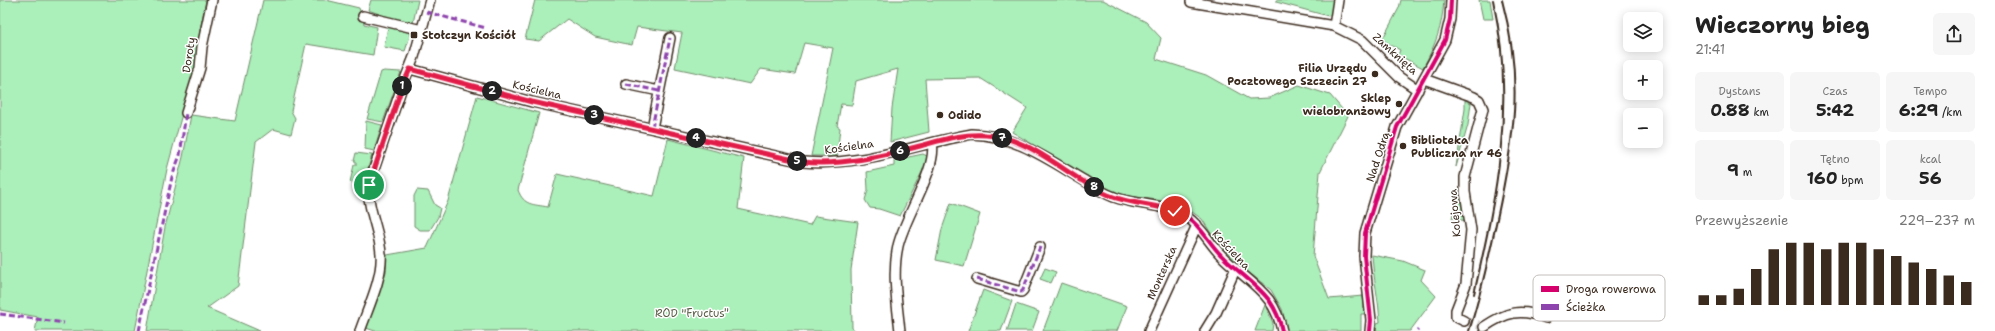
<!DOCTYPE html>
<html lang="pl">
<meta charset="utf-8">
<style>
body{margin:0;font-family:"Shantell Sans",sans-serif;background:#f6f6f6;color:#222;height:100vh;display:flex;flex-direction:column;font-size:15px;white-space:nowrap}
*{box-sizing:border-box;margin:0}
p{font-size:13px;color:#767676}
.icon{flex:none;width:22px;height:22px;fill:none;stroke:currentColor;stroke-width:2;stroke-linecap:round;stroke-linejoin:round}
.map{position:relative;flex:1;overflow:hidden}
.drawer{display:flex;flex-direction:column;background:#fff;width:320px}
.drawer>*{flex:none}
.buttons{position:absolute;left:1623px;top:12px;display:grid;gap:8px}
.buttons a{display:grid;place-items:center;width:40px;height:40px;border-radius:6px;background:#fff;box-shadow:0 2px 10px #0003;font-size:20px}
.pin{position:absolute;display:grid;place-items:center;width:34px;height:34px;color:#fff;margin:-17px;border:2px solid #fff;border-radius:50%;box-shadow:0 1px 4px #0007}
.km{position:absolute;width:20px;height:20px;margin:-10px;border-radius:50%;background:#222;color:#fff;font-size:11px;line-height:20px;text-align:center}
.round{display:grid;place-items:center;flex:none;width:42px;height:42px;border-radius:6px;background:#f6f6f6}
.head{display:flex;align-items:center;justify-content:space-between;height:68px;padding:0 20px}
h1{font-size:22px;font-weight:700;line-height:30px}
.stats{display:grid;grid-template-columns:repeat(3,1fr);gap:6px;height:68px;padding:4px 20px}
.stats div{display:grid;align-content:center;border-radius:6px;background:#f6f6f6;text-align:center}
.stats b{font-size:17px;font-weight:700}
.stats small{font-size:11px;font-weight:400}
.stats p{font-size:11px}
.chart{height:112px;padding:8px 20px}
.chart p{display:flex;justify-content:space-between}
.chart svg{width:100%;height:72px;margin-top:4px;stroke:#3b2a1e;stroke-width:6}
main{display:flex;flex:1;min-height:0}
.map>svg:first-child{display:block}
.green{fill:#abefba;stroke:#738c6c}
.lines{fill:none;stroke-linecap:round;stroke-linejoin:round}
.minor-tunnel{stroke:#d8d4d2;stroke-width:9;stroke-dasharray:9 4.5;stroke-linecap:butt}
.minor-casing{stroke:#3b2a1e;stroke-width:12}
.minor{stroke:#fff;stroke-width:9}
.rail{stroke:#3b2a1e;stroke-width:2}
.quiet{stroke:#8e44ad;stroke-width:3;stroke-dasharray:6 3;stroke-linecap:butt}
.cycleway-casing{stroke:#fff;stroke-width:6}
.cycleway{stroke:#d6006c;stroke-width:4}
.route-casing{stroke:#fff;stroke-width:8}
.route{stroke:#e11d48;stroke-width:5}
.poi-dot{fill:#3b2a1e;stroke:#fff;stroke-width:1.5}
.labels{text-anchor:middle;dominant-baseline:central;stroke-width:3;stroke-linejoin:round;paint-order:stroke}
.poi-label{font-size:11px;font-weight:bold;fill:#3b2a1e;stroke:#fff;text-anchor:start}
.street-label{font-size:11px;fill:#3b2a1e;stroke:#fff}
.park-label{font-size:11px;fill:#575b45;stroke:#fff}
.key{fill:#fff;stroke:#c4bfbc;stroke-width:1}
.key-label{font-size:11px;fill:#3b2a1e}
</style>
<main>
<div class="map">
<svg width="1675" height="331" viewBox="0 0 1675 331">
<rect width="100%" height="100%" fill="#fff"/>
<filter id="ink" filterUnits="userSpaceOnUse"><feTurbulence type="fractalNoise" baseFrequency=".025" numOctaves="2"/><feDisplacementMap in="SourceGraphic" scale="8" xChannelSelector="R" yChannelSelector="G"/><feConvolveMatrix kernelMatrix="1 2 1 2 8 2 1 2 1" color-interpolation-filters="sRGB"/></filter>
<g filter="url(#ink)">
<path class="green" d="M0,0H206L200,30L194,76L182,114L167,169L135,331H35L38,317L0,310Z
M263,0H326L359,8L364,24L377,27L373,55L306,44L291,111L295,118L291,134L273,129L256,142L238,286L207,308L260,331H147L165,227L183,157L191,115L235,121Z
M371,0H418L413,23L408,24L368,10Z
M535,0H1103L1146,22L1161,38L1156,59L1206,75L1249,99L1269,98L1299,85L1330,95L1348,116L1320,172L1313,256L1329,299L1363,296L1365,314H1361V331H1287L1282,309L1271,290L1238,264L1212,235L1202,219L1185,207L1157,200L1124,195L1106,188L1012,132L1027,108L980,78L925,79L929,132L890,142L892,108L898,69L856,81L852,105L841,104L837,126L840,128L837,156H811L833,48L804,43L795,74L761,69L750,84L675,68L682,33L637,27L632,45L595,37L567,19L539,41L525,39Z
M1276,0H1335L1333,13L1328,16L1276,2Z
M1401,0H1444C1442,28 1436,43 1423,68L1398,55L1400,50L1382,40L1399,8Z
M1479,0H1490L1493,19H1483Z
M388,27L411,33L405,51L384,47Z
M384,71L401,72L383,122L367,119L381,72Z
M477,96L539,113L518,190C524,206 533,204 548,207L557,174L654,196L668,139L744,158L738,209L810,225L815,216L858,222L851,270L852,328L856,331H375L366,328L386,272L387,255L427,248L448,201Z
M1465,100L1471,103L1468,125L1456,167L1465,109Z
M366,121L382,125L374,151L365,149Z
M356,153L372,155L363,185L359,186L350,182L354,165H356V161H354Z
M923,154L927,156L925,166L900,216L879,209L870,208L865,200L868,190L867,172L894,166V160Z
M417,190L428,191L435,205L440,208L438,217L430,230H420L414,226V196Z
M1461,198L1466,221L1452,218L1457,199Z
M951,203L980,214L964,266L936,260L942,229Z
M1372,255L1403,261L1425,270L1421,280L1436,296L1410,331H1376L1377,323L1380,322C1379,299 1373,278 1372,255Z
M1045,268L1056,272L1051,283L1040,279Z
M1061,283L1127,306L1117,331H1043Z
M983,290L1012,301L1001,331H968Z
M1016,304L1039,312L1032,331H1007Z
M1265,305L1273,323L1272,331H1255Z"/>
<g class="lines">
<path class="minor-tunnel" d="M1464,321L1479,325"/>
<defs>
<path id="minor" d="M1191,2L1334,26L1362,40L1399,77L1418,90
M363,16L422,30
M1334,26L1338,0
M410,69L532,102L803,162C861,167 916,144 972,134C1015,135 1049,160 1085,181C1094,187 1103,193 1114,197C1137,206 1166,203 1187,217C1201,226 1209,243 1221,255C1236,271 1256,283 1269,300C1276,310 1280,320 1282,331
M1424,79L1474,97L1479,100L1483,109L1465,177V192L1471,230L1466,284L1456,310V317L1464,321
M626,84L659,91
M186,113L200,68L202,47L212,0
M652,128L670,38
M977,279L1021,292L1023,290L1040,247
M1484,327C1506,312 1520,308 1546,318
M360,331C368,308 383,277 381,254C380,231 366,207 369,184L402,87L414,57L430,0
M900,331C897,303 892,273 898,246C904,218 938,168 932,143
M1149,331L1197,225
M1205,331L1216,313L1235,270
M1370,331L1371,320L1364,256L1365,233L1397,127L1445,40L1450,19L1451,0"/>
</defs>
<use href="#minor" class="minor-casing"/>
<use href="#minor" class="minor"/>
<path class="rail" d="M1474,294C1497,194 1516,102 1493,0
M1469,331C1481,294 1489,257 1497,219C1514,139 1524,81 1502,0"/>
<path class="quiet" d="M426,12L486,28
M626,84L659,91
M652,128L670,38
M977,279L1021,292L1023,290L1040,247
M0,314L64,323
M139,331L172,177L180,155L186,113
M1417,331L1418,330"/>
<defs>
<path id="cycleway" d="M410,69L532,102L803,162C861,167 916,144 972,134C1015,135 1049,160 1085,181C1094,187 1103,193 1114,197C1137,206 1166,203 1187,217C1201,226 1209,243 1221,255C1236,271 1256,283 1269,300C1276,310 1280,320 1282,331
M1370,331L1371,320L1364,256L1365,233L1397,127L1445,40L1450,19L1451,0"/>
</defs>
<use href="#cycleway" class="cycleway-casing"/>
<use href="#cycleway" class="cycleway"/>
</g>
</g>
<g class="lines" filter="url(#ink)">
<defs>
<path id="route" d="M369,185L402,87L410,69L532,102L803,162C842,166 882,156 920,146C942,140 963,133 986,135C1032,137 1067,177 1108,195C1129,204 1153,204 1175,211"/>
</defs>
<use href="#route" class="route-casing"/>
<use href="#route" class="route"/>
</g>
<g class="poi-dot">
<rect x="410" y="31" width="8" height="8" rx="2"/>
<circle cx="1375" cy="74" r="4"/>
<circle cx="1399" cy="104" r="4"/>
<circle cx="940" cy="115" r="4"/>
<circle cx="1403" cy="146" r="4"/>
</g>
<g class="labels">
<g class="poi-label">
<text x="422" y="35">Stołczyn Kościół</text>
<text x="1367" y="68" text-anchor="end">Filia Urzędu<tspan x="1367" dy="13">Pocztowego Szczecin 27</tspan></text>
<text x="1391" y="98" text-anchor="end">Sklep<tspan x="1391" dy="13">wielobranżowy</tspan></text>
<text x="948" y="115">Odido</text>
<text x="1411" y="140">Biblioteka<tspan x="1411" dy="13">Publiczna nr 46</tspan></text>
</g>
<g class="street-label">
<text transform="translate(1395 54) rotate(42)">Zamknięta</text>
<text transform="translate(189 55) rotate(-81)">Doroty</text>
<text transform="translate(537 90) rotate(13)">Kościelna</text>
<text transform="translate(849 147) rotate(-8)">Kościelna</text>
<text transform="translate(1378 157) rotate(-72)">Nad Odrą</text>
<text transform="translate(1455 213) rotate(-95)">Kolejowa</text>
<text transform="translate(1231 250) rotate(47)">Kościelna</text>
<text transform="translate(1162 273) rotate(-66)">Monterska</text>
</g>
<g class="park-label">
<text x="692" y="313">ROD "Fructus"</text>
</g>
</g>
<rect x="1533" y="275" width="132" height="46" rx="6" class="key"/>
<rect x="1541" y="286" width="18" height="6" fill="#d6006c"/>
<rect x="1541" y="304" width="18" height="6" fill="#8e44ad"/>
<g class="key-label">
<text x="1566" y="293">Droga rowerowa</text>
<text x="1566" y="311">Ścieżka</text>
</g>
</svg>
<div class="buttons">
<a><svg class="icon" aria-label="layers" viewBox="0 0 24 24"><path d="M12 4l9 5-9 5-9-5zM3 14l9 5 9-5"/></svg></a>
<a>+</a>
<a>−</a>
</div>
<div class="pin" style="left:369px;top:185px;background:#1e9e55"><svg class="icon" aria-label="arrive" viewBox="0 0 24 24"><path d="M6 21V4h12l-3 4 3 4H6"/></svg></div>
<div class="pin" style="left:1175px;top:211px;background:#d93025"><svg class="icon" aria-label="check" viewBox="0 0 24 24"><path d="M5 12l5 5 9-10"/></svg></div>
<b class="km" style="left:402px;top:86px">1</b>
<b class="km" style="left:492px;top:91px">2</b>
<b class="km" style="left:594px;top:115px">3</b>
<b class="km" style="left:696px;top:138px">4</b>
<b class="km" style="left:797px;top:161px">5</b>
<b class="km" style="left:900px;top:151px">6</b>
<b class="km" style="left:1002px;top:138px">7</b>
<b class="km" style="left:1094px;top:187px">8</b>
</div>
<section class="drawer">
<div class="head"><div><h1>Wieczorny bieg</h1><p>21:41</p></div><a class="round"><svg class="icon" aria-label="share" viewBox="0 0 24 24"><path d="M12 15V3M7 8l5-5 5 5M5 13v7h14v-7"/></svg></a></div>
<div class="stats">
<div><p>Dystans</p><b>0.88<small> km</small></b></div>
<div><p>Czas</p><b>5:42</b></div>
<div><p>Tempo</p><b>6:29<small> /km</small></b></div>
</div>
<div class="stats">
<div><b>9<small> m</small></b></div>
<div><p>Tętno</p><b>160<small> bpm</small></b></div>
<div><p>kcal</p><b>56</b></div>
</div>
<div class="chart"><p><span>Przewyższenie</span>229–237 m</p>
<svg viewBox="0 0 160 44" preserveAspectRatio="none"><path d="M5 44V38M15 44V38M25 44V34M35 44V22M45 44V10M55 44V6M65 44V6M75 44V10M85 44V6M95 44V6M105 44V10M115 44V14M125 44V18M135 44V22M145 44V26M155 44V30"/></svg>
</div>
</section>
</main>
